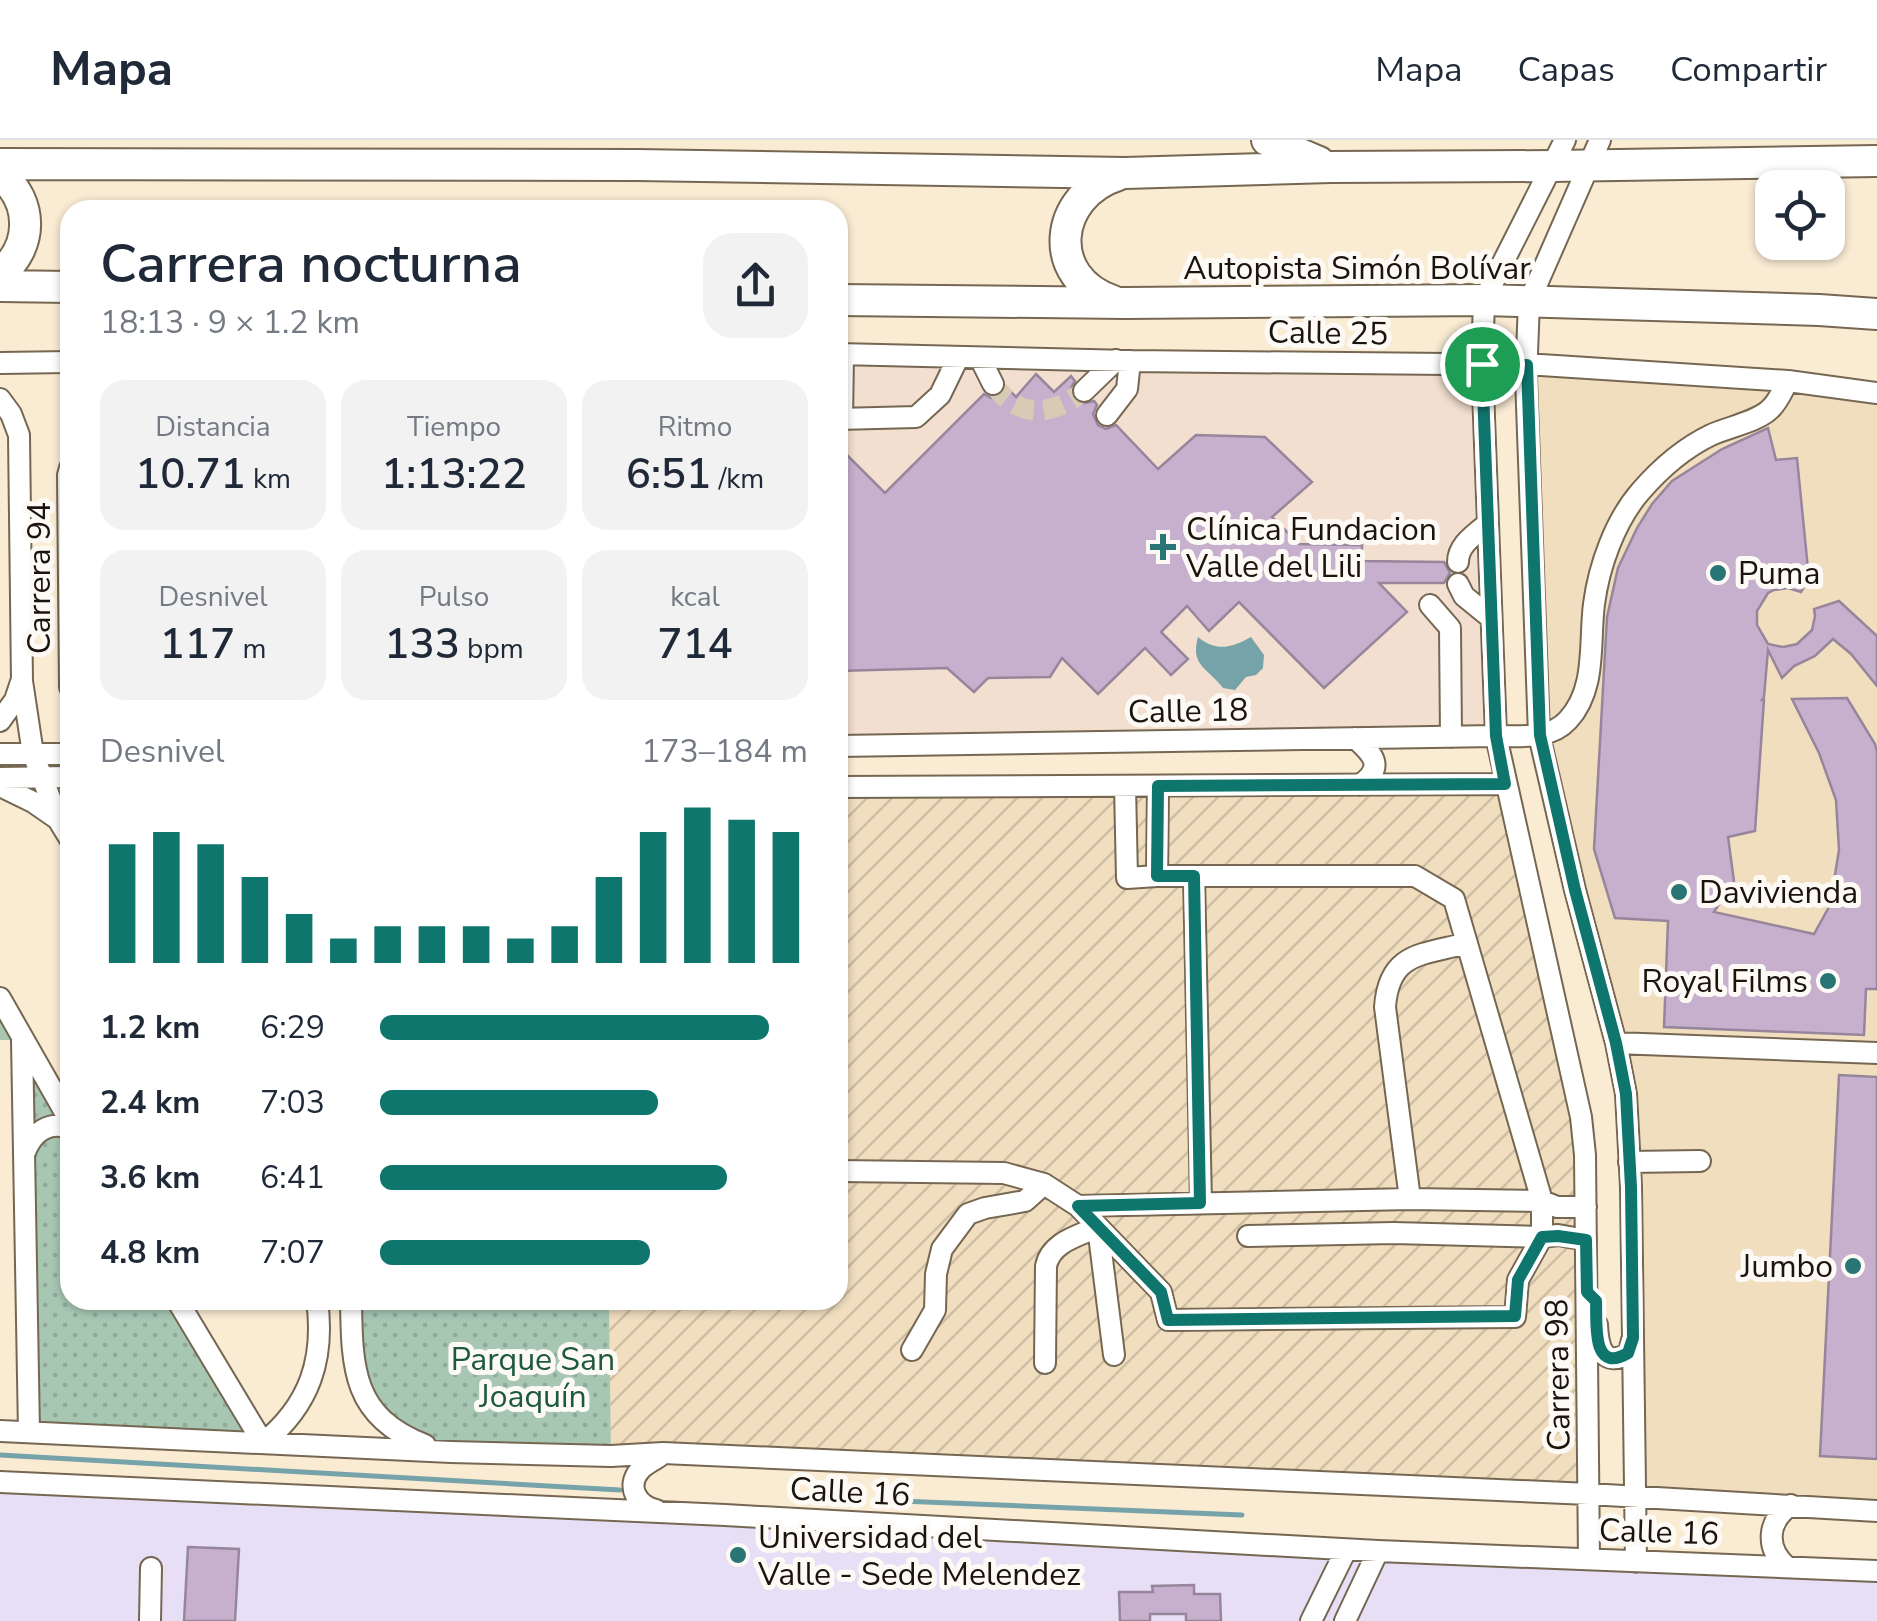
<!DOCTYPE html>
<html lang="es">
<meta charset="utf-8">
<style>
body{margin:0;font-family:"Nunito Sans",sans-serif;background:#f2f2f3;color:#1f2937;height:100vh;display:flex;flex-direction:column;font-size:38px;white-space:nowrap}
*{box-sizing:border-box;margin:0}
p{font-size:32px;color:#747a83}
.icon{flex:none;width:55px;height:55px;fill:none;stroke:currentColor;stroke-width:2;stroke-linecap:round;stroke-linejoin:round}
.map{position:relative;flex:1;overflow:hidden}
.sheet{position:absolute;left:60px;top:60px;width:788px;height:1110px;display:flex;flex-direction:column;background:#fff;border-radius:30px;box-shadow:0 2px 8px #0004}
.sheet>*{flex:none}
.tools{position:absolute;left:1755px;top:30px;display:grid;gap:20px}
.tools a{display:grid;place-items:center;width:90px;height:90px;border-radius:20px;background:#fff;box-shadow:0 2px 8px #0004;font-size:50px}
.pin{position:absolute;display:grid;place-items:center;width:85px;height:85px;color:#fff;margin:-42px;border:5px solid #fff;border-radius:50%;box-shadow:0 2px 10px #0007}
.round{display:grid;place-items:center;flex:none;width:105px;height:105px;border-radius:30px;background:#f2f2f3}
.summary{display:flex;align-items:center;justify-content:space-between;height:170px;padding:0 40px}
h1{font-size:55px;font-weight:600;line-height:75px}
.stats{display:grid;grid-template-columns:repeat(3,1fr);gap:15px;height:170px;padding:10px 40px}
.stats div{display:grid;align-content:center;border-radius:25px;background:#f2f2f3;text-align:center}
.stats b{font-size:42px;font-weight:600}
.stats small{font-size:28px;font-weight:400}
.stats p{font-size:28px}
.chart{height:280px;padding:20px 40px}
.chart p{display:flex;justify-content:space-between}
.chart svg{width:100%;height:180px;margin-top:10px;stroke:#0f766e;stroke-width:6}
ul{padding:0 40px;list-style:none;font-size:32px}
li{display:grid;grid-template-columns:160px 120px 1fr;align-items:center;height:75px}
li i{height:25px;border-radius:12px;background:#0f766e}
header{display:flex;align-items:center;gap:60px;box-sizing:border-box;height:140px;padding:0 50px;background:#fff;border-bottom:2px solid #e0e1e3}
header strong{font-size:48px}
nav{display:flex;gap:55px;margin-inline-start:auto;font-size:35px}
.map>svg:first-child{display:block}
.built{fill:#f1debf}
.industrial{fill:url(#industrial-furrows)}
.education{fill:#e6dff5}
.medical{fill:#f3dfd0}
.grass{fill:url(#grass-dots)}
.water{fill:#75a3a9}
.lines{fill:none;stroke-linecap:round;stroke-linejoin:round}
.stream{stroke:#75a3a9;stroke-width:5}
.building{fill:#c7afce;stroke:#97869b;stroke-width:2.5}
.minor-tunnel{stroke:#d8cbb5;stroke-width:20;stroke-dasharray:20 10;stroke-linecap:butt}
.minor-casing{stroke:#756752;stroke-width:24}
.highway-casing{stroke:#756752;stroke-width:34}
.minor{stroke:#fff;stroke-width:20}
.highway{stroke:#fff;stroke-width:30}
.route-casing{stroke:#fff;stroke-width:20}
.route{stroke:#0f766e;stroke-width:12}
.poi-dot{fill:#297475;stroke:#fdfaf5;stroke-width:4}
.labels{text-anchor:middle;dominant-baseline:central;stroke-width:10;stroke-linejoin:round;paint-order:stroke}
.street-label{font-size:32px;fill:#1a140c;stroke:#fdfaf5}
.poi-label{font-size:32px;fill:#1a140c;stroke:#fdfaf5;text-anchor:start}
.park-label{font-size:32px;fill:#1d593b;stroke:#fdfaf5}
</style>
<header>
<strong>Mapa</strong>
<nav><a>Mapa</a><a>Capas</a><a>Compartir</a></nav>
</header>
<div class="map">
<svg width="1877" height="1481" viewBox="0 0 1877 1481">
<defs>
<pattern id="industrial-furrows" width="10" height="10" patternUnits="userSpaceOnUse" patternTransform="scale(2.5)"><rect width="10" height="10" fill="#f1debf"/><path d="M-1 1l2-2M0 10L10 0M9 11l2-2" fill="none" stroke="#cebea3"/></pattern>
<pattern id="grass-dots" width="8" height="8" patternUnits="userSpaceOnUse" patternTransform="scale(2.5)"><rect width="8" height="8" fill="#a7c7b3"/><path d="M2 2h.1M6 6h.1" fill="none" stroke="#8faa99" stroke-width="1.8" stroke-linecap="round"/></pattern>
</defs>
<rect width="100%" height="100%" fill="#faebd3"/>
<path class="built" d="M1541,225L1877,253V1371L1635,1357L1628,990L1539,595L1526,238Z"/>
<path class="industrial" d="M1505,644L1581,977L1589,1354L611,1316L609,1160H838V647Z"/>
<path class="education" d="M0,1342L1877,1431V1481H0Z"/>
<path class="medical" d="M838,214L1482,224L1496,596L838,606Z"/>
<path class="grass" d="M0,858L70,981V1160H177L263,1303L29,1292L22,900H0Z
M351,1160H609L611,1316L451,1312L369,1264Z"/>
<path class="water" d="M1198,497C1216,512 1232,508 1251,497L1264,515L1263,528L1256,535L1246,537L1235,550L1223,548C1207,527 1190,526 1198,497Z"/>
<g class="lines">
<path class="stream" d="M0,1315L620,1350
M876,1360L1242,1375"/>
</g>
<path class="building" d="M1036,234L1054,252L1071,236L1075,241L1071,248L1074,260L1081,264L1094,261L1097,265L1093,274L1098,285L1106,289L1116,285L1158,329L1196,295L1265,297L1312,342L1272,377L1299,404L1362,405V421L1444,422L1450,433L1444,443H1379L1407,472L1324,548L1239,462L1209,491L1187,466L1161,492L1188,519L1171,535L1145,508L1098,554L1062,518L1050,537L988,538L974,552L947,528L838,531V306L885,353L984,254L991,258L998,257L1006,247L1016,257Z
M1768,288L1776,320L1797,318L1809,439L1801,452L1788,448L1774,450L1768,453L1757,471V485L1768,504L1783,507L1797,504L1812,490L1815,476L1814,469L1839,461L1877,496V546L1851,514L1833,499L1815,516L1794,526L1782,538L1768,510L1764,557L1762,560H1764L1755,691L1728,697L1734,741L1714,772L1814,794L1830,765L1832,753L1839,710L1836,660L1819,613L1792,559L1847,558L1875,604L1877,612V849H1866L1864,895L1664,887L1668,781L1615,778L1594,709L1607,477L1618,428L1637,388L1652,364L1672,341L1722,309Z
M1839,935L1877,937V1319L1820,1316Z
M188,1407L239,1409L235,1481H184Z
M1194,1445V1454H1220L1221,1481H1186V1474H1150V1481H1120L1119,1452H1153L1152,1446Z"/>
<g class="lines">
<path class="minor-tunnel" d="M993,244C1019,280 1052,276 1084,251"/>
<defs>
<path id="minor" d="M1565,0L1484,160L1482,224L1496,596L1581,977L1585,1015L1589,1419
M1600,0L1529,162L1526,238L1539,595L1575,750L1616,903L1626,954L1631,1047L1636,1422
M838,214L1130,221L1541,225L1788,241L1877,253
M980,218L993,244
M0,223L70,222
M1084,251L1116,220
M0,259L11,274L19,295L22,541L33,614L59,681L70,699
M1107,275L1127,249L1130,221
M838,279L916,277L940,255L958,218
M842,279L843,214
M70,328L68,335L70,547
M1458,422C1458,404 1476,394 1488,383
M1458,444L1464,456L1491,478
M1430,465L1450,488L1451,597
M0,581L15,560L21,542
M1355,598C1374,615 1385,627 1360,645
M838,606L1496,596C1520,596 1550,600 1568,580C1597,549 1589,502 1594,464C1599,426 1615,381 1640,352C1659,330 1684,308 1711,295C1728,287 1761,281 1772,267C1779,260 1783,249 1788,241
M0,614H70
M0,638L70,637
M0,646L33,662L59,680
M1125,646L1127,738L1157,736
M838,647L1505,644
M1194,736L1201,1063
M0,858L70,981
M22,900L29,1292
M1616,903L1877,913
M25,1012C33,992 49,981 70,988
M1629,1022L1700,1021
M838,1031L1004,1033L1044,1044L1078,1066L1161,1152L1168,1180L1515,1177L1518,1140L1542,1097V1061L1454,759L1415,736H1157L1158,646
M1410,1059L1385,867C1389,812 1422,815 1467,803
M1078,1066L1410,1059L1542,1061L1557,1067H1586
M1248,1096L1394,1093L1542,1097L1558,1095L1586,1100
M177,1160L263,1303
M351,1160C352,1228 352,1277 425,1305
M1597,1185C1598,1206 1603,1229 1629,1213L1632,1200
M912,1210L935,1170L936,1134L942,1109L968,1074L985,1068L1025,1061L1044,1044
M1045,1223L1046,1126C1051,1102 1078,1096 1098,1087L1114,1215
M0,1291L451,1312L611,1316L663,1313L1589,1354L1877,1371
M263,1303C310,1265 325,1219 317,1160
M0,1342L725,1375L1378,1411L1877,1431
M656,1370C638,1366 625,1347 640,1330C646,1323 654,1321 661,1315
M1787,1427C1765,1408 1767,1381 1791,1365
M150,1481L151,1428
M1311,1481L1346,1410
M1345,1481L1378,1411"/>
<path id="highway" d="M1267,0L1319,22
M0,24L637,25L1125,33L1331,27L1553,26L1877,21
M0,34C34,62 33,107 0,134
M0,146L70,147
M838,160L1126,163L1484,160L1819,170L1877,174
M1113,161C1045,138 1053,56 1118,35"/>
</defs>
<use href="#minor" class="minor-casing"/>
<use href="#highway" class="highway-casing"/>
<use href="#minor" class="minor"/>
<use href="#highway" class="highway"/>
</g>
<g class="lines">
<defs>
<path id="route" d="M1482,224L1527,225L1540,595L1575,750L1616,903L1626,954L1631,1047L1633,1198L1628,1213C1591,1235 1597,1182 1596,1161L1587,1152L1586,1100L1558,1096L1542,1097L1518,1140L1515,1176L1168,1180L1161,1152L1078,1066L1200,1063L1194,736H1157L1158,646L1505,644L1496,596Z"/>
</defs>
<use href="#route" class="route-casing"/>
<use href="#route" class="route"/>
</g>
<g class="poi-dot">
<path d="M1158 392h10v10h10v10h-10v10h-10v-10h-10v-10h10z"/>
<circle cx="1718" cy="433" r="10"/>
<circle cx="1679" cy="752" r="10"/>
<circle cx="1828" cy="841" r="10"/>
<circle cx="1853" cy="1126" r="10"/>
<circle cx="738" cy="1415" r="10"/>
</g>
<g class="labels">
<g class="street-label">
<text x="1357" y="128">Autopista Simón Bolívar</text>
<text transform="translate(1328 193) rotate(1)">Calle 25</text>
<text transform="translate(39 438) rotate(-90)">Carrera 94</text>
<text transform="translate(1188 571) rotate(-1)">Calle 18</text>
<text transform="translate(1558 1235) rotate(-91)">Carrera 98</text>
<text transform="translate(850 1352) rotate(3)">Calle 16</text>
<text transform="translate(1659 1392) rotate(2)">Calle 16</text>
</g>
<g class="poi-label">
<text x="1186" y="389">Clínica Fundacion<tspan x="1186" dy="37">Valle del Lili</tspan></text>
<text x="1738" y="433">Puma</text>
<text x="1699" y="752">Davivienda</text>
<text x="1808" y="841" text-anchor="end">Royal Films</text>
<text x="1833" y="1126" text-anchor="end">Jumbo</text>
<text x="758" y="1397">Universidad del<tspan x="758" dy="37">Valle - Sede Melendez</tspan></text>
</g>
<g class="park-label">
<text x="533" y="1219">Parque San<tspan x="533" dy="37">Joaquín</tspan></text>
</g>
</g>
</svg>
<div class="tools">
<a><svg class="icon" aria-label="locate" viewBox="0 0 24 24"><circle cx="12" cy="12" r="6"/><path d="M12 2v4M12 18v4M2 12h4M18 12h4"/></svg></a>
</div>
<div class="pin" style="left:1482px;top:224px;background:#1e9e55"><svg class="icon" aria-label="arrive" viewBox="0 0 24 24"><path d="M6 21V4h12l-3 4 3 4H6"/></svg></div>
<section class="sheet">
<div class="summary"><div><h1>Carrera nocturna</h1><p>18:13 · 9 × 1.2 km</p></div><a class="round"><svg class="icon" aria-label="share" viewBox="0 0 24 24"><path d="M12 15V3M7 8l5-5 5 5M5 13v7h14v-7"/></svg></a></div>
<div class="stats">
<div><p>Distancia</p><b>10.71<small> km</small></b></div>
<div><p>Tiempo</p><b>1:13:22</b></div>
<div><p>Ritmo</p><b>6:51<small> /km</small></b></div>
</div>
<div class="stats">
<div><p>Desnivel</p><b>117<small> m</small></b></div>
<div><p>Pulso</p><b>133<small> bpm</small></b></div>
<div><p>kcal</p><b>714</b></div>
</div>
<div class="chart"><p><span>Desnivel</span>173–184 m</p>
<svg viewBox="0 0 160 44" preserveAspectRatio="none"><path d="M5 44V15M15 44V12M25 44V15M35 44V23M45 44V32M55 44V38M65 44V35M75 44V35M85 44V35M95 44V38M105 44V35M115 44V23M125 44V12M135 44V6M145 44V9M155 44V12"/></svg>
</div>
<ul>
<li><b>1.2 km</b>6:29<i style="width:91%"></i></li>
<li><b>2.4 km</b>7:03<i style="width:65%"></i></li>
<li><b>3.6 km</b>6:41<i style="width:81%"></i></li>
<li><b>4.8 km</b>7:07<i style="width:63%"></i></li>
</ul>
</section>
</div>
